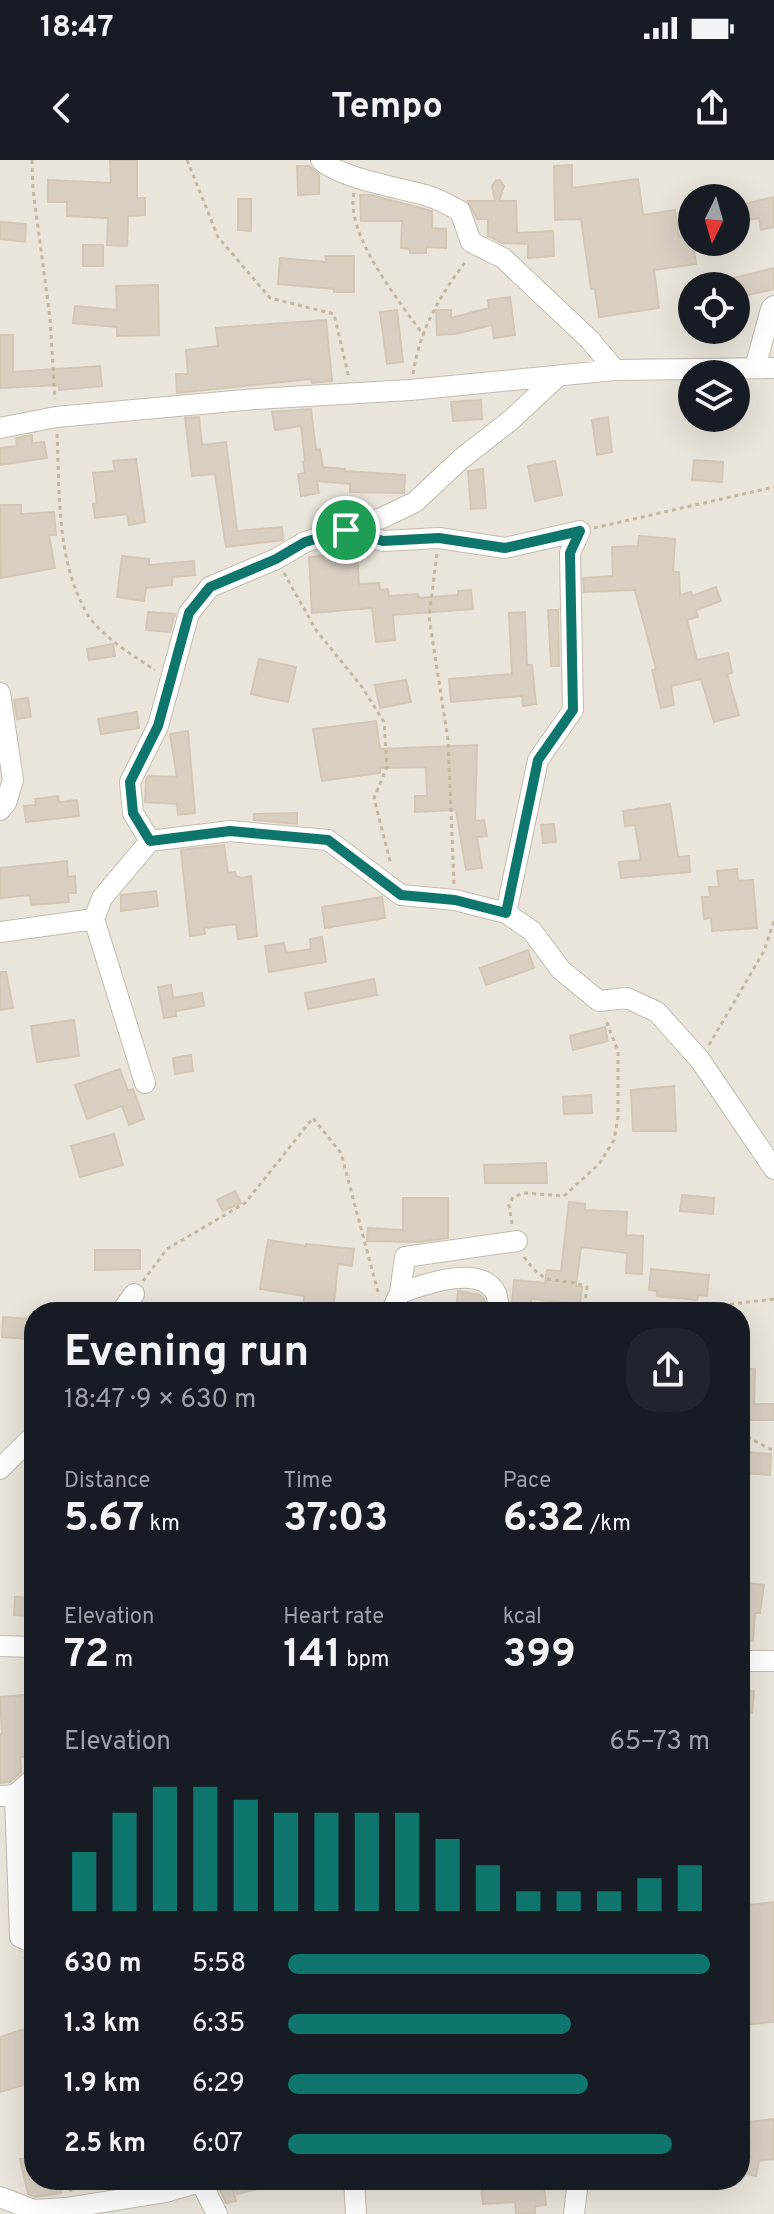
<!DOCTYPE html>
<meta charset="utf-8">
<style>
body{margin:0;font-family:Overpass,sans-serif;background:#20242c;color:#f1f3f6;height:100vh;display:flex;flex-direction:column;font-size:30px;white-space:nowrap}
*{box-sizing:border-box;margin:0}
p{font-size:26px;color:#9ea1a6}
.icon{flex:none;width:44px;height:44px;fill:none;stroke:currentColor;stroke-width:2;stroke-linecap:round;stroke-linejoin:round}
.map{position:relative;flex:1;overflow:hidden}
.panel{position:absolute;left:24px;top:1142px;width:726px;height:888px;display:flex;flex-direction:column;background:#171b24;border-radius:32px;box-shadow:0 8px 32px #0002}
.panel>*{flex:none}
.needle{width:52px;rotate:185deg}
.controls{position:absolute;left:678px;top:24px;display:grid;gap:16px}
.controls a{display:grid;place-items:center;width:72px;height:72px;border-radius:50%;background:#171b24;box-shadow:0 8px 32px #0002;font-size:40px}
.pin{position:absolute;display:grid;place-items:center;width:68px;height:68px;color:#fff;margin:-34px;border:4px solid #fff;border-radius:50%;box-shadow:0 2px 8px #0007}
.round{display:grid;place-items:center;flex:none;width:84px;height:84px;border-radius:32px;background:#20242c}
.head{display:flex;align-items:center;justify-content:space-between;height:136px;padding:0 40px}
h1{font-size:44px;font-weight:700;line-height:60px}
.stats{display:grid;grid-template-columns:repeat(3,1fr);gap:12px;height:136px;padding:8px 40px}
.stats div{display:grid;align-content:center}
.stats b{font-size:40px;font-weight:700}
.stats small{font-size:22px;font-weight:400}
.stats p{font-size:22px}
.chart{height:224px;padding:16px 40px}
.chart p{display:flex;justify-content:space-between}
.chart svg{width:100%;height:144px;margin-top:8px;stroke:#0f766e;stroke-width:6}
ul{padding:0 40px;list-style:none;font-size:26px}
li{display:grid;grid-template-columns:128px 96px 1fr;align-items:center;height:60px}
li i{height:20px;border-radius:10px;background:#0f766e}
.status{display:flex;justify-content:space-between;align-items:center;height:56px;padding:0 40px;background:#171b24;direction:ltr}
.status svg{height:22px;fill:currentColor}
header{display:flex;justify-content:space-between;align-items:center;height:104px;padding:0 40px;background:#171b24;font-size:36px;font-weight:700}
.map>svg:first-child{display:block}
.residential{fill:#eae5da;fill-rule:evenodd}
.building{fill:#d8cfc1;stroke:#d3c7b4;stroke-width:2}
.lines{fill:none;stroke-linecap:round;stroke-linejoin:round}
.minor-casing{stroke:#c2bbae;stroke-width:22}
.path{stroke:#c4b79f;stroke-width:3;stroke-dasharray:4 4;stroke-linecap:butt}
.minor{stroke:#fff;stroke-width:20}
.route-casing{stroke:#fff;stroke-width:16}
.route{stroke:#0f766e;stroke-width:10}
</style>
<div class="status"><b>18:47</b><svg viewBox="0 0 49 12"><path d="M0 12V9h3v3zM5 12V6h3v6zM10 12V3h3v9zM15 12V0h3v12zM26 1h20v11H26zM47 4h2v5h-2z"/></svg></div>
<header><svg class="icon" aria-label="back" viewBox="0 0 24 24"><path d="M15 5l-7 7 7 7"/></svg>Tempo<svg class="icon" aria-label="share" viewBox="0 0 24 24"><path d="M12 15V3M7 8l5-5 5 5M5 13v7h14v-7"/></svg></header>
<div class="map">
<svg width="774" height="2054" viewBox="0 0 774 2054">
<rect width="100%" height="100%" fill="#f6f3ec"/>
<path class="residential" d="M0,0H774V2054H0ZM692,38H736V82H692ZM692,126H736V170H692ZM692,214H736V258H692ZM34,1152H740V2020H34Z"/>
<path class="building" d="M110,0H137V38H145V55L128,56L127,86L107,85L108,58L67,56V42H48V20L111,23Z
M572,5V28L638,19L643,55L675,50L679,77L692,75L696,104L654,110L659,148L599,157L595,129H591L581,59L555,60L554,6Z
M297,6H309L319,15V34L298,35Z
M496,20H500L504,26L499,41H516L517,73L553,71L554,96L528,98V84L502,83L488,76V59H477L468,41H495L492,26Z
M360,35H371L432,51V68L446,69V88L426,87V93H410V89L401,88L402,61H361Z
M774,37V67L761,70L759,58L736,63V46Z
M238,39H251V71L238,70Z
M0,62L26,64L25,82L0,79Z
M83,85H103V106H83Z
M325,96H354V132H334V129L278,124L280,98L327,102Z
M774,108V129L739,137L734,118Z
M158,125L159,175L117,176V167L73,163L75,146L117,150L116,126Z
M510,137L515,175L494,178L492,165L455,174L437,175L436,150H451V158L489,148L488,140Z
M397,150L403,202L387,204L380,152Z
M326,160L332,221L312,223L311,219L177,233L176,214H188L186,190L218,186L216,168Z
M0,175H13V212L100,206L102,226L59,230V225L0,228Z
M481,240L482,259L453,261L451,242Z
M311,249L316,290L320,289L323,307L345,309V311L405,315L404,333L350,332V324L317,321L319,333L301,336L298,314L305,313L303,302L305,301L301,266L275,270L272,252Z
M199,257L202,285L226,282L237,371L282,367L283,380L226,387L215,314L192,316L185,258Z
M608,257L612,292L597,295L592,260Z
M32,275V283L44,282L47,298L0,305V288L17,286L16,278Z
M136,299L145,362L129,365L127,354L95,358L93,344L97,343L93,313L115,311L113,301Z
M694,300L723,302L722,322L692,320Z
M555,301L562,335L535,341L528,306Z
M483,309L486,348L471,349L468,311Z
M0,345H21V354L54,352L56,375H49L55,408L1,418Z
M639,376L675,379L673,412H679L680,435L691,432L692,436L716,427L721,441L696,450L698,457L687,460L697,500L728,493L732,513L727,514L739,555L714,562L701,519L671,526L674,545L661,548L652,510L656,509L635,430L584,432L583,418L613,416L612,387L638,386Z
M357,393L359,424L379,423L380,430L388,429L389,436L418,434L419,438L458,435V431L471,430L473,449L393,455L395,480L376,482L372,448L312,453L309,397Z
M122,396L149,399V405L194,401L195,415L172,417V425L146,428L144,441L117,437Z
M548,450H558L559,506H551Z
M148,452L175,454L170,472L146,470Z
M525,452L527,505H532L536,544L523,546L522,536L451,542L449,519L512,514L509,453Z
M113,484L115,496L89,500L87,489Z
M259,499L296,507L288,542L251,534Z
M406,520L411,542L380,548L375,525Z
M28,538L31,557L17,559L14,540Z
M137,552L139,568L101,574L98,559Z
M376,561L380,589L477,585L475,661L484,660L487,676L477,677L482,708L466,710L456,650L415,652V636H427L426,607L380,608V613L322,621L313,569Z
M188,571L195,653L178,655L177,644L145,642L146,620L148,616L177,617L170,574Z
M58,636L59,642L77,640L79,656L26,662L24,646L36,645L35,639Z
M670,644L678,697L689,696L690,712L621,718L619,702L641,700L635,665L625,666L623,651Z
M297,653V664L254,660V654Z
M554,664L556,682L543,683L541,665Z
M224,685L228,713L235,712L236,716L241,718L251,716L257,776L238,779L236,764L204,768L205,774L190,776L181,690Z
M67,701L68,717L75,716L76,733H68L69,742L31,745L30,735L0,738V708Z
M737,709L738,721L753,720L757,768L712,771L711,758L704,759L702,737H710L709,727H719L717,711Z
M156,731L158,746L121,751V735Z
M382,737L385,758L325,768L322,747Z
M322,777L326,802L269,812L265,786L284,783L286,793L311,789L310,779Z
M528,790L534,808L486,825L480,808Z
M0,812H6L13,848L0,850Z
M374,819L377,835L308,849L305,833Z
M171,825L173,838L202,833L204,846L176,851V856L164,858L158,827Z
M74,860L79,896L37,902L31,866Z
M605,867L608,881L573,890L570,876Z
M191,895L193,911L175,914L173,898Z
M120,909L128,931L133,929L144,959L129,965L122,946L87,959L75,925Z
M674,926L676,971H633L631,930Z
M591,935L592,953L564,954L563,937Z
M114,974L123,1005L80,1017L71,986Z
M546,1003L547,1023H485L484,1005Z
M235,1031L241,1043L223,1051L217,1040Z
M682,1035L714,1038L713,1054L680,1051Z
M403,1038H448V1078L419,1082L367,1081L368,1068L403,1070Z
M569,1042L585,1044V1050L627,1052L626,1075L643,1076L642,1114L626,1113L627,1093L581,1087L576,1126L582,1127L580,1144L531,1139V1144L512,1143L514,1120L545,1123L547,1110L561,1111Z
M268,1080L306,1086V1084L354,1089L352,1106L338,1104L333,1152H303L304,1136L260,1129Z
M95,1090H140V1109L95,1110Z
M651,1109L709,1115L707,1136L698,1135L697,1140L657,1136V1131L649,1130Z
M458,1131L480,1135L484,1139L486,1152H456Z
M3,1157L30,1159L28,1179L2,1177Z
M740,1209H755L754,1244H774V1260H740Z
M743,1292L771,1294L770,1315L740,1313V1293Z
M740,1422L764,1425L760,1453H755L753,1481L740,1480Z
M15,1437L34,1438V1456L14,1455Z
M740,1530L754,1531L752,1553L740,1552Z
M34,1534V1551H27L29,1597H20L21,1612L10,1622L0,1623V1574H2L0,1537Z
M774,1742V1862L740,1865V1746Z
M31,1867L34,1875V1922L0,1932V1877Z
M774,1959V1999L759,2001L756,2016L743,2013L750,1982L740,1984V1963Z
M34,1997V2020H58L61,2033L36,2037L28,2034L20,1999Z
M233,2020H276V2024L237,2034Z
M516,2020H543L546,2045L535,2046V2053L516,2054L515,2042L483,2044L481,2026L517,2023Z
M232,2025L236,2041L226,2043L219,2028Z"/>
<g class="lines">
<defs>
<path id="minor" d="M321,0C337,17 400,28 425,35C437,38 449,45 460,51L471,82L503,98L590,180L615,210
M755,208L771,149L774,146
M0,268L56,257L256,239L410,230L615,210L774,208
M346,370L383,381L439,378L505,388L580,371
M0,533L13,620L6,643L0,650
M150,681L133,653L130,622L158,566L189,453L210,427L276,399L305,382L382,358L415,342L461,299L511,260L556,218
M506,753L538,600L573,550L570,393L580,371
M0,772L94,759
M145,923L94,759L102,738L150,681L230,671L328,680L401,735L455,740L506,753L532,771L561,810L599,841L627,838L657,852L700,900L774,1009
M400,1133C423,1125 480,1103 496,1133C498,1137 498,1147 499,1152
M121,1152L134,1134
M391,1152L400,1133L405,1097L517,1081
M0,1309L34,1275
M0,1486L34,1487
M740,1501H774
M15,1635L20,1777L34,1783
M0,1636L15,1635L34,1618
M200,2020L217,2054
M354,2020L356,2054
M0,2037L34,2050L66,2048L166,2032L200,2022
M574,2054L578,2020"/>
</defs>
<use href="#minor" class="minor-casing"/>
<path class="path" d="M32,0L33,30L50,158L55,239
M187,0L218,77L270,138L334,154L349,218
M354,33C345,75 400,142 424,176
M413,214C419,171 441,133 467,100
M57,274C60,335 56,401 88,455C101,476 135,497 155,510
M594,368L774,327
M437,394L429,457L448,580L454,724
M284,413L316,470L362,527L384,562L387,607L374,638L391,705
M709,885L764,791L774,761
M512,1064L509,1045L513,1037L524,1033L564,1036L599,1004L614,980L618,957V891L605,858
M524,1097C548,1131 554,1114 587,1127L584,1149L581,1152
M143,1121L167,1089L245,1043L313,958L341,993L379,1136
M584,1149L602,1152
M691,1152L714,1146L774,1139
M740,1273L774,1291
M25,1797L34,1837
M69,2020L71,2032"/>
<use href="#minor" class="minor"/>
</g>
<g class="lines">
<defs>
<path id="route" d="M346,370L383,381L439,378L505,388L580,371L570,393L573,550L538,600L506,753L455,740L401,735L328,680L230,671L150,681L133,653L130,622L158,566L189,453L210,427L276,399L305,382Z"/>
</defs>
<use href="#route" class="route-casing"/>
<use href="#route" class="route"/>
</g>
</svg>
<div class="controls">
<a><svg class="needle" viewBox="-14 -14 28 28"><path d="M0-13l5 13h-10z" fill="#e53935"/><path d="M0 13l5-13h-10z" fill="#9ea1a6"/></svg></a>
<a><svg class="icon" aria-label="locate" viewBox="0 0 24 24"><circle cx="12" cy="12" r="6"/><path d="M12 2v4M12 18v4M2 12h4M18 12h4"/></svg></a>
<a><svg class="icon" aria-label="layers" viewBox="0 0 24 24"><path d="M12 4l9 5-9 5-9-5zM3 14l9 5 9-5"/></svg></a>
</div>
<div class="pin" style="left:346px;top:370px;background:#1e9e55"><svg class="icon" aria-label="arrive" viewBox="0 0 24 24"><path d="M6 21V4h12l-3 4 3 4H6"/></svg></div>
<section class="panel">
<div class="head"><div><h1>Evening run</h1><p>18:47 · 9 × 630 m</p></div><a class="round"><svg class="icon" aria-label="share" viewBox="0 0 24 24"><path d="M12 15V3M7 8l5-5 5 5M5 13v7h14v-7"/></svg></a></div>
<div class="stats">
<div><p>Distance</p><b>5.67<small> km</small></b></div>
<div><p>Time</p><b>37:03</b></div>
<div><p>Pace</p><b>6:32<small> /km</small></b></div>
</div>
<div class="stats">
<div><p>Elevation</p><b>72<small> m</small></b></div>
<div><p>Heart rate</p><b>141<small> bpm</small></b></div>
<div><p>kcal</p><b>399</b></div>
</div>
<div class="chart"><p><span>Elevation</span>65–73 m</p>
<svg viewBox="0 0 160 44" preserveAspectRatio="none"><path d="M5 44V26M15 44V14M25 44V6M35 44V6M45 44V10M55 44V14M65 44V14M75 44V14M85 44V14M95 44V22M105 44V30M115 44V38M125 44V38M135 44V38M145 44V34M155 44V30"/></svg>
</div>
<ul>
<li><b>630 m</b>5:58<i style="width:100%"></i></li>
<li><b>1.3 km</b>6:35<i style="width:67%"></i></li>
<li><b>1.9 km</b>6:29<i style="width:71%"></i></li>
<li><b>2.5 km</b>6:07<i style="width:91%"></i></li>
</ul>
</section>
</div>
